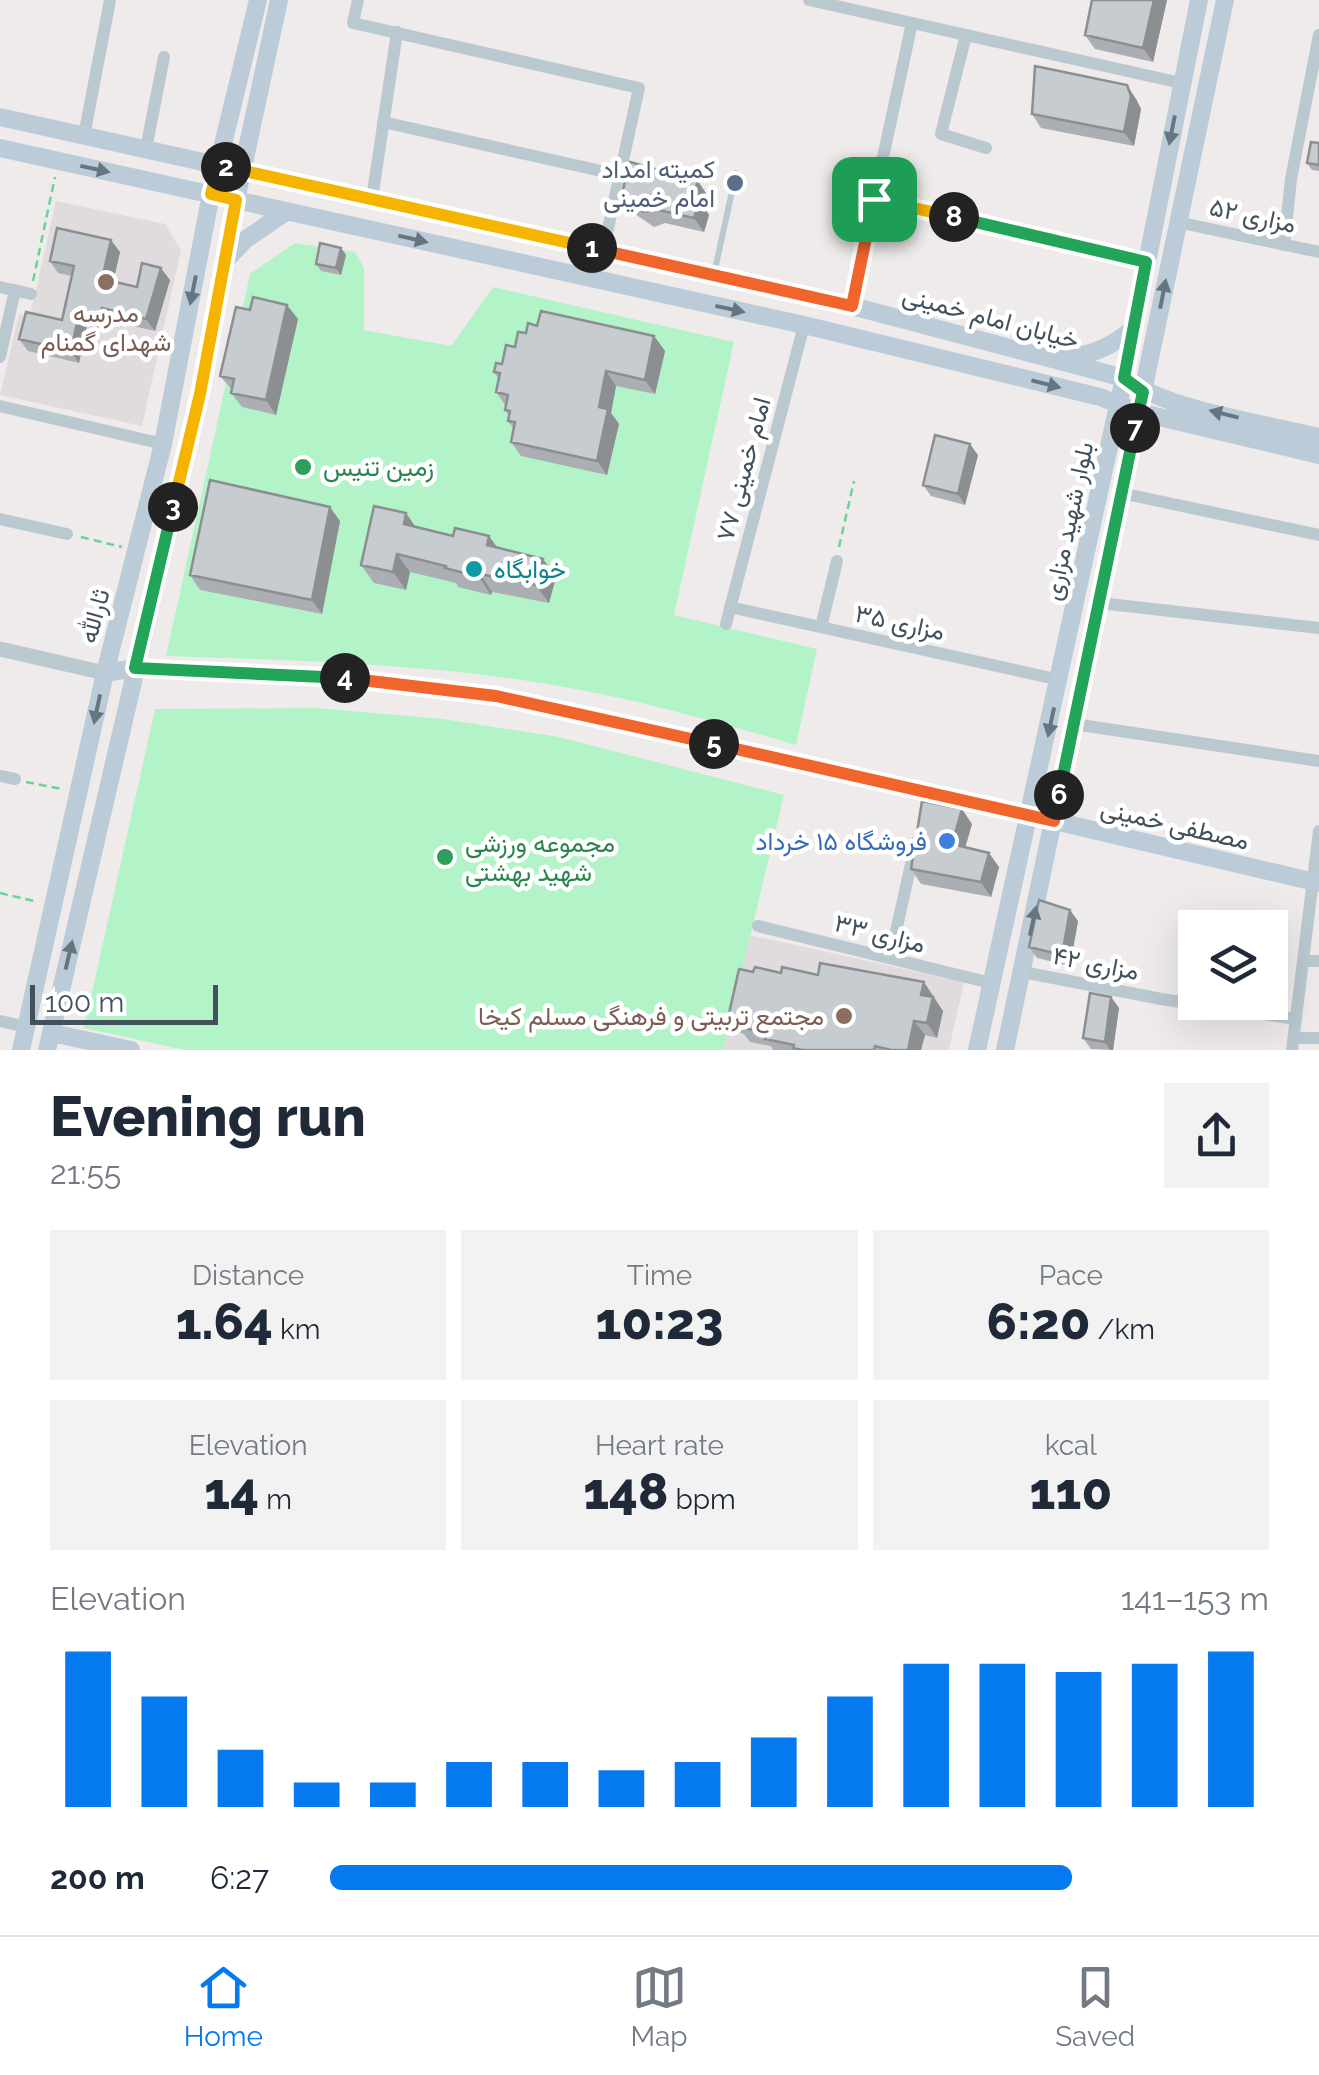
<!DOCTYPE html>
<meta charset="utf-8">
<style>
body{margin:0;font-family:Raleway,Vazirmatn,sans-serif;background:#f2f2f3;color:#1f2937;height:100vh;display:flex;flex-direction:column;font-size:38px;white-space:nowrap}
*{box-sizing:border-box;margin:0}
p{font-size:32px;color:#747a83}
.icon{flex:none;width:55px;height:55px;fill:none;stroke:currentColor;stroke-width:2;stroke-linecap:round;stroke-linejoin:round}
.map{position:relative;height:1050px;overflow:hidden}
.panel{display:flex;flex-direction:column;background:#fff;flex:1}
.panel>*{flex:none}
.fabs{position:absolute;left:1178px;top:910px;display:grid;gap:20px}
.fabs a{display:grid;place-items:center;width:110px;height:110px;border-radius:0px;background:#fff;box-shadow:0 10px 40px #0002;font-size:50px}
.scale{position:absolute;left:30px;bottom:25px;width:188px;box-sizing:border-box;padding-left:10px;border:5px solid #42515b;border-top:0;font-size:28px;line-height:35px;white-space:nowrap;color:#42515b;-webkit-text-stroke:8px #fff;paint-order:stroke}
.pin{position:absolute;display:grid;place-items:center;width:85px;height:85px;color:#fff;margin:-42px;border-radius:20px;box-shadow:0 5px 15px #0006}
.km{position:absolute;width:50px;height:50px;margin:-25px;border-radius:50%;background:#222;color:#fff;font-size:28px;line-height:50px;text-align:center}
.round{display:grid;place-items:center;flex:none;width:105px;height:105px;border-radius:0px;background:#f2f2f3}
.headline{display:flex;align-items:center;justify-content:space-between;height:170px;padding:0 50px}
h1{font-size:55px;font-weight:800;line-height:75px}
.metrics{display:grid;grid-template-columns:repeat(3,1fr);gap:15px;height:170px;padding:10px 50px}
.metrics div{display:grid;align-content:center;border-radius:0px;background:#f2f2f3;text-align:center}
.metrics b{font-size:50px;font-weight:800}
.metrics small{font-size:28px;font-weight:400}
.metrics p{font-size:28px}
.chart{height:280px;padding:20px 50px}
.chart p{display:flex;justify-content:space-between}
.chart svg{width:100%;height:180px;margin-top:10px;stroke:#0579ef;stroke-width:6}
ul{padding:0 50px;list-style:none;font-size:32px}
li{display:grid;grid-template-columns:160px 120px 1fr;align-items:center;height:75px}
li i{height:25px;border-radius:12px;background:#0579ef}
.tab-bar{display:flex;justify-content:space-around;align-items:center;height:140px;border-top:2px solid #e0e1e3;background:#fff;font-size:28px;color:#747a83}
.tab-bar a{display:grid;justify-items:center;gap:5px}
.tab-bar .current{color:#0579ef}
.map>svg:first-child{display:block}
.education{fill:#e0dcdd}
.green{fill:#b3f3c8}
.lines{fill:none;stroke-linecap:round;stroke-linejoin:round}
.path{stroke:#68d498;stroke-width:2.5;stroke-dasharray:8 5;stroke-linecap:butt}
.service{stroke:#bac8d0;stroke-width:6}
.minor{stroke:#bac8d0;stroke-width:12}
.tertiary{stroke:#bac8d0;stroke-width:15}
.secondary{stroke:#bbcbd8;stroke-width:18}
.wall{fill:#abafb4}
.shaded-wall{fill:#8b8f92}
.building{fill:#c7ccd1;stroke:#8b8f92;stroke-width:2.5}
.oneway{fill:#667680}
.split-1-casing{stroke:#fff;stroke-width:20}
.split-2-casing{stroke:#fff;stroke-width:20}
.split-3-casing{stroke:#fff;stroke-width:20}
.split-4-casing{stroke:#fff;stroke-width:20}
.split-5-casing{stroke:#fff;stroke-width:20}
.split-6-casing{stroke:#fff;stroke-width:20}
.split-7-casing{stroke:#fff;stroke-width:20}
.split-8-casing{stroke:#fff;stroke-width:20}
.split-9-casing{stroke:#fff;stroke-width:20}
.split-1{stroke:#f0652b;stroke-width:12}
.split-2{stroke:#f5b400;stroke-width:12}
.split-3{stroke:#f5b400;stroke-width:12}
.split-4{stroke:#22a559;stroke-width:12}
.split-5{stroke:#f0652b;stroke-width:12}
.split-6{stroke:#f0652b;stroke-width:12}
.split-7{stroke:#22a559;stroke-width:12}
.split-8{stroke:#22a559;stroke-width:12}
.split-9{stroke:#f5b400;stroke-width:12}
.service-dot{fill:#5c6f8a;stroke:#fff;stroke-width:4}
.education-dot{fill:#8d6e63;stroke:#fff;stroke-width:4}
.leisure-dot{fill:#2e9e5b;stroke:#fff;stroke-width:4}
.culture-dot{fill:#0f9aa8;stroke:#fff;stroke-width:4}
.shop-dot{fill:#3f7fe0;stroke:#fff;stroke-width:4}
.labels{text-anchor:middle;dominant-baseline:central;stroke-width:9;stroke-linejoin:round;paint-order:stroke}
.service-label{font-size:25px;fill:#4e5e75;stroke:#fff;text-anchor:end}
.street-label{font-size:25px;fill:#42515b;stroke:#fff}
.education-label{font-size:25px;fill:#785e54;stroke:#fff}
.leisure-label{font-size:25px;fill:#27864d;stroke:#fff;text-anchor:start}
.culture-label{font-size:25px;fill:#0d838f;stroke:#fff;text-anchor:start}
.shop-label{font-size:25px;fill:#366cbe;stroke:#fff;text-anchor:end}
</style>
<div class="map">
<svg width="1319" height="1050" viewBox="0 0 1319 1050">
<rect width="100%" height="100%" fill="#efebeb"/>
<path class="education" d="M56,201L165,224L181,250L142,426L0,395L19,314L30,316Z
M749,935L964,982L949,1050H723Z"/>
<path class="green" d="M295,243L355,252L364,268V330L451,346L493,287L734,342L674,615L817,649L796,745C704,718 610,692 515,679C399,663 283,660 166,656L250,274Z
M316,708L443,719L559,737L784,795L723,1050H185L84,1028L155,709Z"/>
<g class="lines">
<path class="path" d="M33,281L55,177
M855,290L872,210
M81,537L122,547
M839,547L854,481
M26,782L62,789
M0,893L38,902"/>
<path class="service" d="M714,274L736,173"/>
<path class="minor" d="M358,0L353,23L639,88L603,251
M809,0L1181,83
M912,23L874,199L1146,262
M966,35L941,134L986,148
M383,122L619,175
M84,136L110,0
M146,149L164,57
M372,199L397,32
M1177,222L1319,252
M1284,245L1291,179L1319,35
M0,287L31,294
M0,357L15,290
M0,406L163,444
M1121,493L1319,535
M0,519L67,534
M1100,603L1319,628
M730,607L1060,680
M726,624L804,325
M821,627L837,561
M1074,724L1319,761
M0,776L15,779
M758,926L991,983
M890,958L916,842
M1303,961H1319
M1023,972L1161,999L1296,1019
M0,1021L27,1027
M1294,1038H1319
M1292,1050L1319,831"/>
<path class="tertiary" d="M0,649L105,673"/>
<path class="secondary" d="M0,117L852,306L1124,378C1170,411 1262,423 1319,437
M0,148L804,325L1100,397L1138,412L1319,455
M224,262L245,240L287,211
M1063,358C1093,355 1111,347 1134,328
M105,673L135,668L347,678L495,696L927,791L1319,883
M52,1033L131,1050
M21,1050L105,673L163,444L211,194L258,0
M47,1050L200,395L236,200L279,0
M977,1050L1124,378L1199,0
M1005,1050L1225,0"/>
</g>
<path class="wall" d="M1167,0L1153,62L1095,49L1085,35Z
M1136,99L1141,109L1134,146L1041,128L1032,114Z
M1319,143V171L1312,170L1307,163Z
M708,196L704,207L709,215L704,232L665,223L654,227L635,214L625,200Z
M341,248L346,255L341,275L321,271L316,264Z
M120,252L113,282L137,287L170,280L155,331L111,321L108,330L87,325L79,363L28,351L19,339L62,320L72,276L58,273L50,261Z
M250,310L298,319L276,415L242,407L231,393L232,390L220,376Z
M537,326L654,336L665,351L655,394L616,386L611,413L619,424L607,475L521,456L511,442L514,429L508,421L509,416L505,410L506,406L496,392L498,378L494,372L515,347Z
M978,455L965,505L931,496L923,485Z
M406,513L415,526L543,559L556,577L549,603L492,592L491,595L458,587L456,583L410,572L406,590L374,583L361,565Z
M340,521L322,614L200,590L190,575Z
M972,824L965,847L999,867L991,897L921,884L911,869Z
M1078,921L1070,966L1037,958L1029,947Z
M753,972L818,975L934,996V999L943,1011L937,1038L925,1035L921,1050H773L771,1046L750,1042L744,1034L738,1032L728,1018Z
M1111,997L1119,1008L1113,1050L1091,1049L1083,1038Z"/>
<path class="shaded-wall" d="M1154,0H1167L1153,62L1143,48Z
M1127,85L1136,99L1141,109L1134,146L1124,132Z
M698,181L708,196L704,207L709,215L704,232L694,218L692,198Z
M111,240L120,252L111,291L102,279Z
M341,248L346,255L341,275L336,268Z
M161,268L170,280L155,331L146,319Z
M287,305L298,319L276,415L266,400Z
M102,308L111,321L108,330L100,318Z
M79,313L87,325L79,363L71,351Z
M654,336L665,351L655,394L645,380Z
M606,371L616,386L611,413L619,424L607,475L597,461L599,407Z
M970,444L978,455L965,505L958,494Z
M330,507L340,521L322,614L312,600Z
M406,513L418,531L404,524Z
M489,536L502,554L487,545Z
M397,554L410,572L406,590L393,572Z
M543,559L556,577L549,603L536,585Z
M480,574L492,592L491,595L479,577Z
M962,809L972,824L962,859L952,844Z
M989,853L999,867L991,897L981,882Z
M1070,910L1078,921L1070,966L1062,955Z
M924,982L943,1011L937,1038L927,1023L921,995Z
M1111,997L1119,1008L1113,1050H1110L1105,1042Z
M914,1021L925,1035L921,1050H908Z"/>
<path class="building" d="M1092,0H1154L1143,48L1085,35Z
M1035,66L1127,85L1131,96L1124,132L1032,114Z
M1311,142L1319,143V165L1307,163Z
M630,162L698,181L692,198L699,200L694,218L655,209L644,212L625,200L623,190Z
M57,228L111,240L102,279L137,287L142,263L161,268L146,319L102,308L100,318L79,313L71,351L19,339L26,312L62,320L74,266L50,261Z
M320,243L341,248L336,268L316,264Z
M253,297L287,305L266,400L231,393L234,379L220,376L236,307L250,310Z
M541,311L654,336L645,380L606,371L599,407L608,409L597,461L511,442L515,422L508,421L510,411L505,410L508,395L496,392L500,373L494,372L496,363L502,364L506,345L515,347L518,332L526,333L528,323L537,326Z
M935,435L970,444L958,494L923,485Z
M210,480L330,507L312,600L190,575Z
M374,506L406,513L404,524L453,536L455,528L489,536L487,545L543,559L536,585L480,574L479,577L445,568L446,566L397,554L393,572L361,565Z
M922,801L962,809L952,844L989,853L981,882L911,869Z
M1039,900L1070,910L1062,955L1029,947Z
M820,963L924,982L921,995L933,997L927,1023L914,1021L908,1050H891L875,1046L874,1050H802L793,1048L794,1045L765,1039L767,1033L739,1027L741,1021L728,1018L739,969L753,972L755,967L781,973L782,967L818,975Z
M1090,993L1111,997L1105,1042L1083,1038Z"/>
<defs><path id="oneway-solid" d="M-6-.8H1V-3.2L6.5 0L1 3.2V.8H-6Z" transform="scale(2.5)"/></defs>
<g class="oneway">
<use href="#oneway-solid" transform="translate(1172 130) rotate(101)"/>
<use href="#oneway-solid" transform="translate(95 169) rotate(12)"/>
<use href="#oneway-solid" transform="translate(413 239) rotate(13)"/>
<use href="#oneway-solid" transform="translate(193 290) rotate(101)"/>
<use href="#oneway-solid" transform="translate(1163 294) rotate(-79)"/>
<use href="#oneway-solid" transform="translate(730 309) rotate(12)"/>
<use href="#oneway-solid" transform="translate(1046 384) rotate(14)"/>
<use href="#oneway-solid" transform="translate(1224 414) rotate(-166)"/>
<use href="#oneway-solid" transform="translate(97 709) rotate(102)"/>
<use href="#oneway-solid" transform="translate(1051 722) rotate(102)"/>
<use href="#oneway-solid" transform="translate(1033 921) rotate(-78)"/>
<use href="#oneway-solid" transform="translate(69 955) rotate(-77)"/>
</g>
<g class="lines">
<defs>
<path id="split-1" d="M592,248L852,306L874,199"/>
<path id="split-2" d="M226,167L592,248"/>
<path id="split-3" d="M173,507L200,394L236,200L211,194L219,166L226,167"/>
<path id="split-4" d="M173,507L135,668L345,678"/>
<path id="split-5" d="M345,678L496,696L714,744"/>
<path id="split-6" d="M714,744L1054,821L1059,795"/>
<path id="split-7" d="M1059,795L1135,428"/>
<path id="split-8" d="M954,217L1146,262L1124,378L1143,392L1135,428"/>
<path id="split-9" d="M874,199L954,217"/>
</defs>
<use href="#split-1" class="split-1-casing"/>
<use href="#split-2" class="split-2-casing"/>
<use href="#split-3" class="split-3-casing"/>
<use href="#split-4" class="split-4-casing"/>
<use href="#split-5" class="split-5-casing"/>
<use href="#split-6" class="split-6-casing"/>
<use href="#split-7" class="split-7-casing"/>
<use href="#split-8" class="split-8-casing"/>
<use href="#split-9" class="split-9-casing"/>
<use href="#split-1" class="split-1"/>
<use href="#split-2" class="split-2"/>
<use href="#split-3" class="split-3"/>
<use href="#split-4" class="split-4"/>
<use href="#split-5" class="split-5"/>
<use href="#split-6" class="split-6"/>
<use href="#split-7" class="split-7"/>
<use href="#split-8" class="split-8"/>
<use href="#split-9" class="split-9"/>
</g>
<circle class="service-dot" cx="735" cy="183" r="10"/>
<g class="education-dot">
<circle cx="106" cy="282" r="10"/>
<circle cx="844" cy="1016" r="10"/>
</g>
<g class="leisure-dot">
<circle cx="303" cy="467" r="10"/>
<circle cx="445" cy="857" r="10"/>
</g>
<circle class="culture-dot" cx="474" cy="569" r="10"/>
<circle class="shop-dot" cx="947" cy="841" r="10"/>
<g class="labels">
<g class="service-label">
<text x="715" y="169">کمیته امداد<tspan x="715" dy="29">امام خمینی</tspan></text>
</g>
<g class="street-label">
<text transform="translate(1253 215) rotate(12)">مزاری ۵۲</text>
<text transform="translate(991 317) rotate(15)">خیابان امام خمینی</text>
<text transform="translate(743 469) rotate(-75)">امام خمینی ۷۷</text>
<text transform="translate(1068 521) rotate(-78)">بلوار شهید مزاری</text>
<text transform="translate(94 616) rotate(-75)">ثارالله</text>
<text transform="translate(900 622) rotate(12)">مزاری ۳۵</text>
<text transform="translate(1175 824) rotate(13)">مصطفی خمینی</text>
<text transform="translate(880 933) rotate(14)">مزاری ۳۳</text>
<text transform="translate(1096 963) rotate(11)">مزاری ۴۲</text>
</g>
<g class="education-label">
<text x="106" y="313">مدرسه<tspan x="106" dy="29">شهدای گمنام</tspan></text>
<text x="824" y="1016" text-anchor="end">مجتمع تربیتی و فرهنگی مسلم کیخا</text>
</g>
<g class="leisure-label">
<text x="323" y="467">زمین تنیس</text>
<text x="465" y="843">مجموعه ورزشی<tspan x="465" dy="29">شهید بهشتی</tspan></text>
</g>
<g class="culture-label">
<text x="494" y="569">خوابگاه</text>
</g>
<g class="shop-label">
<text x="927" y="841">فروشگاه ۱۵ خرداد</text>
</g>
</g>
</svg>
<div class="fabs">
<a><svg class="icon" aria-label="layers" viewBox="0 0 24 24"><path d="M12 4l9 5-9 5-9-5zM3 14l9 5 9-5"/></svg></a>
</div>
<div class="scale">100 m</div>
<div class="pin" style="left:874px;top:199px;background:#1e9e55"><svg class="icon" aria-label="arrive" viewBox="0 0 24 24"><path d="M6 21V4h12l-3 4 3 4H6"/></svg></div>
<b class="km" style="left:592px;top:248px">1</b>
<b class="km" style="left:226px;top:167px">2</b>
<b class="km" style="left:173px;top:507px">3</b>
<b class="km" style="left:345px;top:678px">4</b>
<b class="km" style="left:714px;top:744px">5</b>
<b class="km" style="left:1059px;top:795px">6</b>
<b class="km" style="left:1135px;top:428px">7</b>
<b class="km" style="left:954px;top:217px">8</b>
</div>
<section class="panel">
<div class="headline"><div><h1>Evening run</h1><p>21:55</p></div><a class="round"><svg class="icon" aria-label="share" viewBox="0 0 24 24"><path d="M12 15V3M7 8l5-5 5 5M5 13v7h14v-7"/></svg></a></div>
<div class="metrics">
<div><p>Distance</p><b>1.64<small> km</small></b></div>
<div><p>Time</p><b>10:23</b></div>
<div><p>Pace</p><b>6:20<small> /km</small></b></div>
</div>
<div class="metrics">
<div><p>Elevation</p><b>14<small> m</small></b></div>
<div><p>Heart rate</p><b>148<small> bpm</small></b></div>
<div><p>kcal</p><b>110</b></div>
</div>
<div class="chart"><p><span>Elevation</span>141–153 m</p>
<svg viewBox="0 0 160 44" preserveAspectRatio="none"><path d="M5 44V6M15 44V17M25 44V30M35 44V38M45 44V38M55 44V33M65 44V33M75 44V35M85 44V33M95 44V27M105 44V17M115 44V9M125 44V9M135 44V11M145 44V9M155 44V6"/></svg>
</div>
<ul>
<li><b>200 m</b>6:27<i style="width:79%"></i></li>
</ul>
</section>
<nav class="tab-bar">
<a class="current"><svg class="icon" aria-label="home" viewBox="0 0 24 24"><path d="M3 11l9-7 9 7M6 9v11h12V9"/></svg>Home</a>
<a><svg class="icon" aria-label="map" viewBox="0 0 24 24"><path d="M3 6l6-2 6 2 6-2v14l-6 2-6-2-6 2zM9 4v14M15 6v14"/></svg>Map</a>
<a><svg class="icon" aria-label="saved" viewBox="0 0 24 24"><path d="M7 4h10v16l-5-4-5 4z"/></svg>Saved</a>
</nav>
